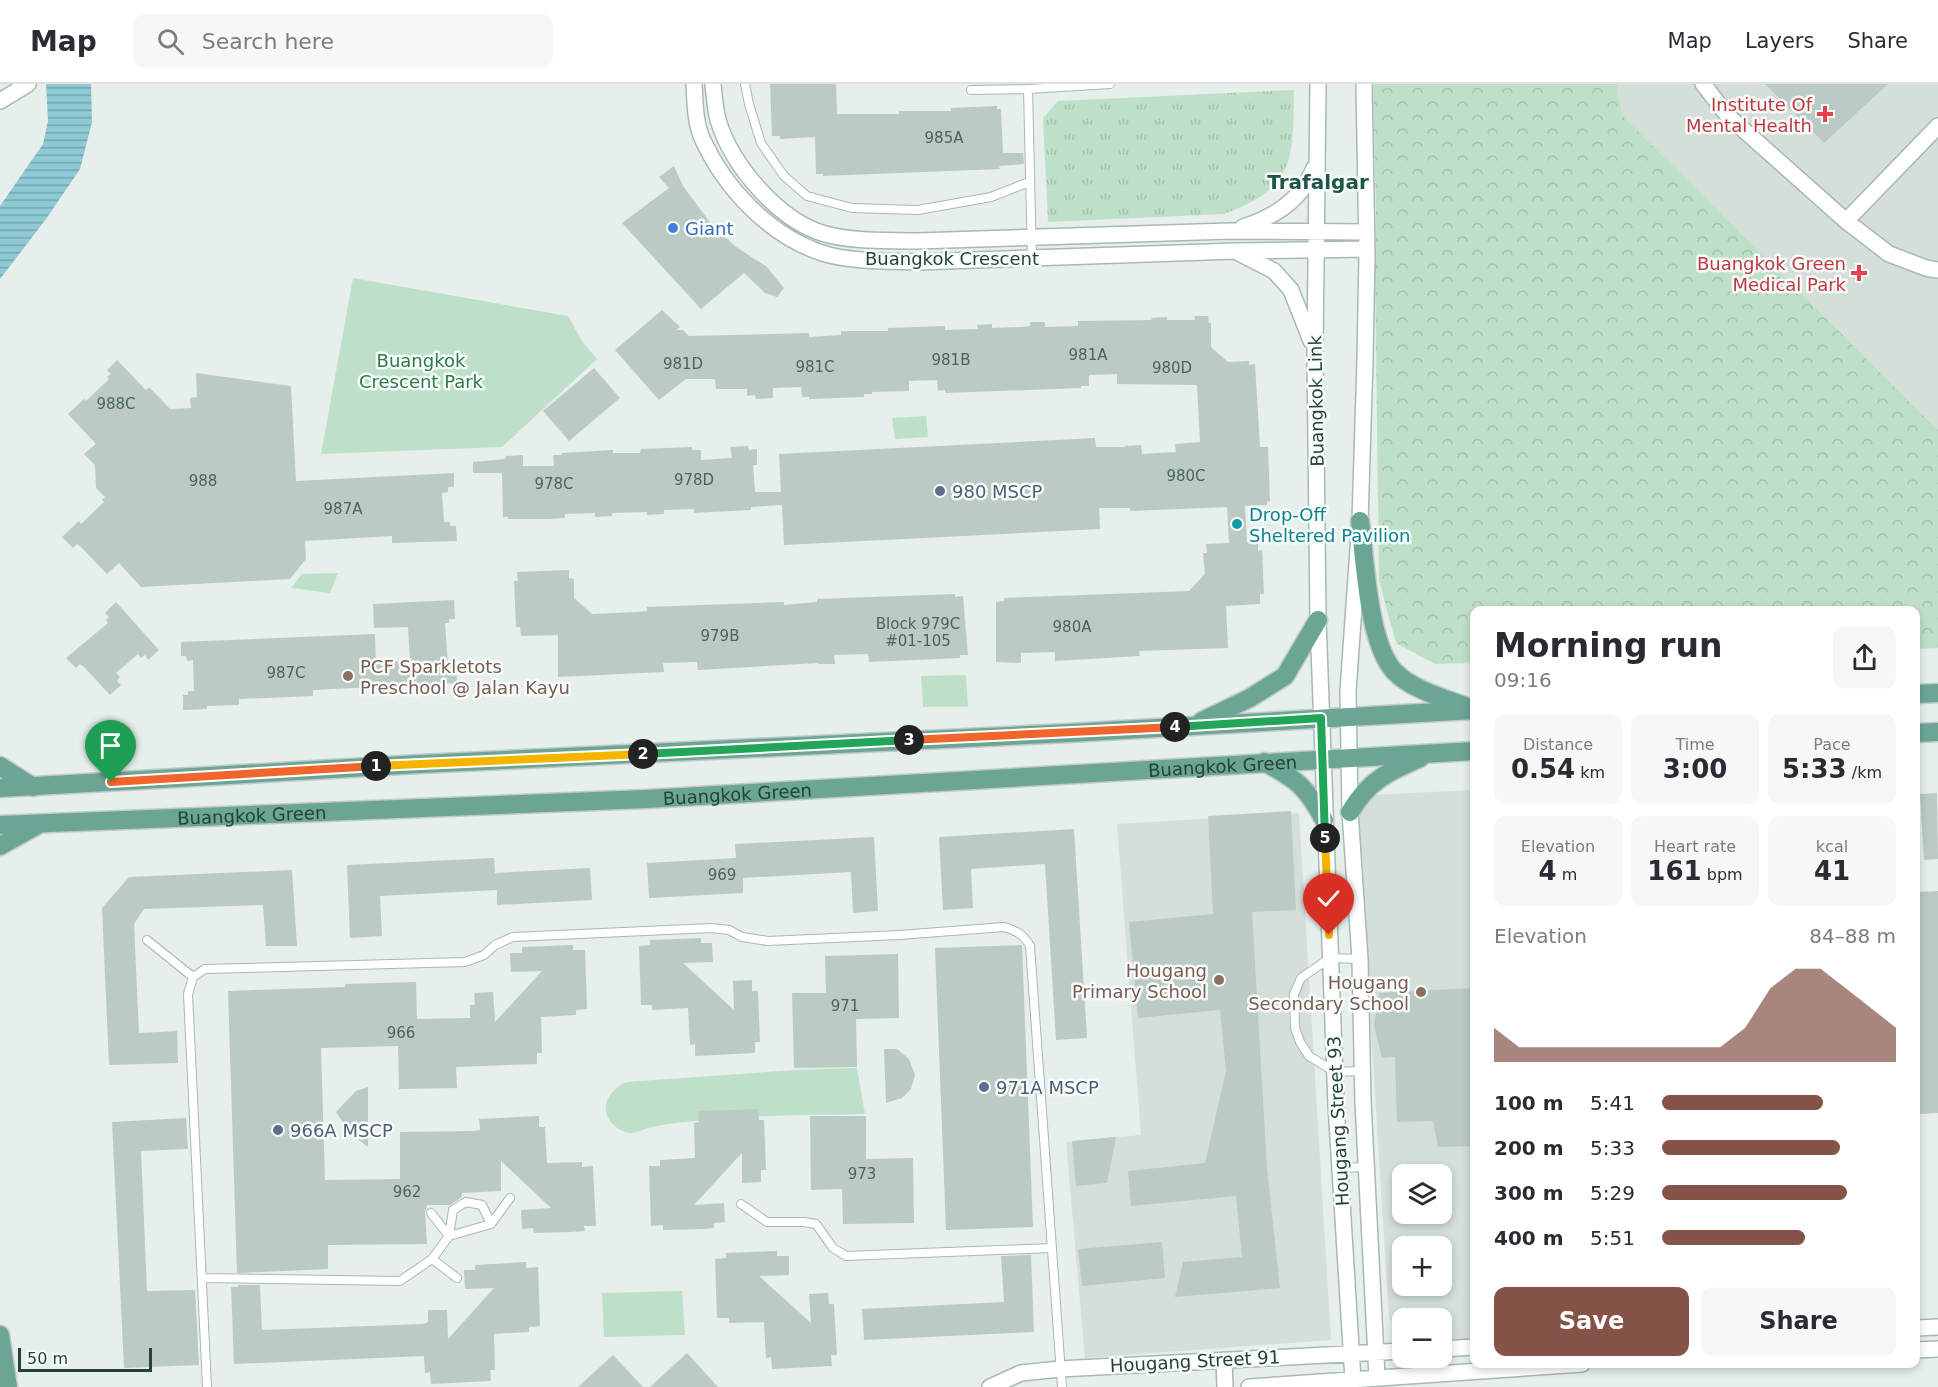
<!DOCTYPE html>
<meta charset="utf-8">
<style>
body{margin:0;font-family:"DejaVu Sans",sans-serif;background:#f7f7f7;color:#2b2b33;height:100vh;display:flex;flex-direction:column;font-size:22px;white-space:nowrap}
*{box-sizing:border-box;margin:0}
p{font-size:20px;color:#7c7c81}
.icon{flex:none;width:33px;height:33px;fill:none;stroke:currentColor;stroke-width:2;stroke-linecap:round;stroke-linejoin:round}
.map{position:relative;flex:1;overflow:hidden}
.panel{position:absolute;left:1470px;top:522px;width:450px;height:762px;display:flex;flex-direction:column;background:#fff;border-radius:12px;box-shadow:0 3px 9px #0003}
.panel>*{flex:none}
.fabs{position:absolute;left:1392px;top:1080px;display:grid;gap:12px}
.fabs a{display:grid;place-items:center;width:60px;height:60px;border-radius:12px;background:#fff;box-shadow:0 3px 9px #0003;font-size:30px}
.scale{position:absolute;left:18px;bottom:15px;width:134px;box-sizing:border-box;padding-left:6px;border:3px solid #24423a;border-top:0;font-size:16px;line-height:21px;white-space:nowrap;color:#24423a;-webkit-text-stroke:4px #f7fbf9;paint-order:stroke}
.pin{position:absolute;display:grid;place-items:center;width:51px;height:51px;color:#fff;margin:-62px -26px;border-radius:50% 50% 50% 0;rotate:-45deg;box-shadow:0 0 6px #0007}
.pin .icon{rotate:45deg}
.km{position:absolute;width:30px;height:30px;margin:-15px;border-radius:50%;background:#222;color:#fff;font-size:16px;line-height:30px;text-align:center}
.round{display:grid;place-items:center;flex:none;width:63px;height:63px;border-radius:12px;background:#f7f7f7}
.summary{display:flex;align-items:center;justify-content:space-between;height:102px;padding:0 24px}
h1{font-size:33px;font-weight:700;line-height:45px}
.metrics{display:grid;grid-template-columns:repeat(3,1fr);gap:9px;height:102px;padding:6px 24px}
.metrics div{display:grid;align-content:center;border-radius:12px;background:#f7f7f7;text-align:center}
.metrics b{font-size:26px;font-weight:700}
.metrics small{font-size:16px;font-weight:400}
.metrics p{font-size:16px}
.chart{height:168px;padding:12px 24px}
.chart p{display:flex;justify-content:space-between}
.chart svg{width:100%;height:108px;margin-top:6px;fill:#855347;opacity:.7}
.primary-button{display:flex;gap:12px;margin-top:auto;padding:12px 24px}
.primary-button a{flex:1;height:69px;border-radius:12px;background:#855347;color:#fff;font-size:24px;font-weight:700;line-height:69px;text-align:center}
.primary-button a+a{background:#f7f7f7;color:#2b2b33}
ul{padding:0 24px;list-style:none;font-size:20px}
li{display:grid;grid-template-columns:96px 72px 1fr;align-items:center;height:45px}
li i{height:15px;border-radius:8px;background:#855347}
header{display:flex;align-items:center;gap:36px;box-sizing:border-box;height:84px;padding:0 30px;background:#fff;border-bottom:2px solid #e1e1e2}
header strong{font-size:28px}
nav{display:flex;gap:33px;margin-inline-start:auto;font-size:21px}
.search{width:420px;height:54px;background:#f7f7f7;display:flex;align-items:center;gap:15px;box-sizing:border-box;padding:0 21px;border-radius:12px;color:#7c7c81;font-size:22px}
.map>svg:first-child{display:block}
.built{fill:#d4dfda;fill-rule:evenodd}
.grass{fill:url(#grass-tufts)}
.forest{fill:url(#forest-crowns)}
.park{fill:#bfe0c8}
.water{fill:url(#water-rules)}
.building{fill:#bbcac4}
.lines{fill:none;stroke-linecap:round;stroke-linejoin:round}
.service-casing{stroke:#a8b8b2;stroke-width:10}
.minor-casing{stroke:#a8b8b2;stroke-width:18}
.primary-casing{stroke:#c2cac8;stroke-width:21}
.service{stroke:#fff;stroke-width:8}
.minor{stroke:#fff;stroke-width:15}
.primary{stroke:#6aa596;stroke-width:18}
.split-1-casing{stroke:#fff;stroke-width:12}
.split-2-casing{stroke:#fff;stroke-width:12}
.split-3-casing{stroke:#fff;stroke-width:12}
.split-4-casing{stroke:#fff;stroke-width:12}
.split-5-casing{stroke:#fff;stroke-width:12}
.split-6-casing{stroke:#fff;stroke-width:12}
.split-1{stroke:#f0652b;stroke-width:8}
.split-2{stroke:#f5b400;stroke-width:8}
.split-3{stroke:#22a559;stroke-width:8}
.split-4{stroke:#f0652b;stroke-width:8}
.split-5{stroke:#22a559;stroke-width:8}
.split-6{stroke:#f5b400;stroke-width:8}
.health-dot{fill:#e0444e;stroke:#f7fbf9;stroke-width:2}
.shop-dot{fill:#3f7fe0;stroke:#f7fbf9;stroke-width:2}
.service-dot{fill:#5c6f8a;stroke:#f7fbf9;stroke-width:2}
.culture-dot{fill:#0f9aa8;stroke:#f7fbf9;stroke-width:2}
.education-dot{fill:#8d6e63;stroke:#f7fbf9;stroke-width:2}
.labels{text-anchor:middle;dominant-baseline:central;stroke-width:5;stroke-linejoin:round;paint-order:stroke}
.number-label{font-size:15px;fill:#4a645c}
.health-label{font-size:18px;fill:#be3a42;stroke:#f7fbf9;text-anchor:end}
.shop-label{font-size:18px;fill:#366cbe;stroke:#f7fbf9;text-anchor:start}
.street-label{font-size:18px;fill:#24423a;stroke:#f7fbf9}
.park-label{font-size:18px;fill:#2d7a4b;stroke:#f7fbf9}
.service-label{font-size:18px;fill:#4e5e75;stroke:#f7fbf9;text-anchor:start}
.culture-label{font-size:18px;fill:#0d838f;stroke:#f7fbf9;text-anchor:start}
.education-label{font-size:18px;fill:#785e54;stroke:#f7fbf9;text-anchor:end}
.neighbourhood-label{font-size:20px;font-weight:bold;fill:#1f5548;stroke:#f7fbf9}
</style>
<header>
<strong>Map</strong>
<div class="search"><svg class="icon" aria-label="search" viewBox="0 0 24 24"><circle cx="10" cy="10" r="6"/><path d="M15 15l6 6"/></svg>Search here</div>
<nav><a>Map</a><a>Layers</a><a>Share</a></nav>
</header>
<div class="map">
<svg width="1938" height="1303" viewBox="0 0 1938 1303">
<defs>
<pattern id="grass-tufts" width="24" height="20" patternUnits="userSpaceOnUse" patternTransform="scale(1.5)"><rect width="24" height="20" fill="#bfe0c8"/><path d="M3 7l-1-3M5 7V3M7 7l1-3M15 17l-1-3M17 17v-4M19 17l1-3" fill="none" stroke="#a4c1ad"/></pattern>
<pattern id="forest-crowns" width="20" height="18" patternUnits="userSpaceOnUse" patternTransform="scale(1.5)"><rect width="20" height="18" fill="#bfe0c8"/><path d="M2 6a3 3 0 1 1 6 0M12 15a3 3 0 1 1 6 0" fill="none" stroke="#a4c1ad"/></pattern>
<pattern id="water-rules" width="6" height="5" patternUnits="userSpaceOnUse" patternTransform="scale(1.5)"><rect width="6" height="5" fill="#8ec9d4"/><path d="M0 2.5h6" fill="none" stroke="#74a5ad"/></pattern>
</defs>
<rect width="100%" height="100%" fill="#e6efeb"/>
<path class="built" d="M1617,0H1938V346L1623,32L1618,11Z
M1474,706V1255L1442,1257V1234H1402V1251L1398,1249L1389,1233L1357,725L1370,711ZM1402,1090H1442V1130H1402ZM1402,1162H1442V1202H1402Z
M1299,729L1331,1256L1085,1274L1066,1058L1141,1051L1117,740Z"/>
<path class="grass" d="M1294,6C1293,74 1296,104 1224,130L1048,138L1043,34L1058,17Z"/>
<path class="forest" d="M1373,0H1617L1618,11L1623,32L1938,346V564L1916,565V526H1474V579L1435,580L1396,559L1379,497L1375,179L1376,128Z"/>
<path class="park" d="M353,194L568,232L582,257L597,275L502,363L321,370Z
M926,332L928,353L895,355L892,334Z
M338,489L330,509L291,504L302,490Z
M966,591L968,623H923L921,592Z
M857,984L865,1030C812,1031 757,1031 704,1036C686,1038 666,1039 649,1044C643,1045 637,1049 631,1049C616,1048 601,1032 607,1017C611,1008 618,1002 626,998L794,986Z
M682,1207L685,1251L604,1253L602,1209Z"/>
<path class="water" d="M46,0H91L92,38L80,85L46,135L0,195V122L43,60L48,37Z"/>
<path class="building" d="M770,0H836L837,30H899V27H951V24L997,22V25H1001L1003,69H1023L1024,80L999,82L1000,85L823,92V90H816L815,53L780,55V52H772Z
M1765,0H1888L1824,59Z
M674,82L683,102L712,141L736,163L767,183L784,204L777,213L765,209L744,189L701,225L622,139L669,104L659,93Z
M662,226L680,243L676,246H683L689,252L809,249V253L841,251V247H888V244L945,242V246L978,245L977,241L992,240V244L1021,243L1030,242V238H1045V243L1078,242V237L1152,236L1151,234L1167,233V236H1195L1194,232H1208L1209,239H1211V263L1228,278L1249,277V281L1255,280L1260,363H1268L1270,417L1267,418V421L1245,422L1247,458H1258V467L1262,466L1264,510H1260V520L1226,522L1228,564L1139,567L1140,572L1071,576L1055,577V568L1021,569V579L996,578V518L1004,517V514L1189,507L1205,490L1203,469H1207L1206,460L1229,459L1227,423L1130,427V424H1099L1100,445L784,461L782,421L751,423V426L711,428L694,429V425L664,426V430L647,431V428L612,429V432L595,433V429L565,430V434L548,435H508V433H503L502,389H473V378L505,375L506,372L523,371V382H554L553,371H562V369L613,366V369H640L641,365L692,363V366H701V376L716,375L732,374L730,363L748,362L749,366L757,365V381H753L755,408H781L779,370L1095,354L1096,363H1125V362L1141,361L1142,370L1176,368L1175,360L1200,358L1197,301L1117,300V290L1089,291V302H1081V304L945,309V306L938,307L937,296L909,297V307L872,308V310H864V313L809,315V313H802L801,303L773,304V314L756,315L755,311L747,312V305H716L715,295H686L659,316L615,266Z
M117,276L143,303L146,306L149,303L170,325L191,324L190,314L197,313L196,289L291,302L296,397L454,389V403H448V408L442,409L444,438H450V442H456L457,457L392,459V452L305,457L306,475L290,495L141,503L119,479L107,490L80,462L77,460L73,464L62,453L79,437L81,440L104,418L102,416L105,413L96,404L95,381L84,370L96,360L68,330L84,315L86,317L109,295L107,293L111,290L107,286Z
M594,284L620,314L569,357L543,327Z
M569,486V494L574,495V514L592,530L638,528L647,527V523L784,518V521L817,518V515L955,510V513L963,512L968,571H960V574L869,578L868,570L834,571L835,580H818V579L698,586L697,578L663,579L664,588L558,593V551L521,552L520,543H516L514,497H518L517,488Z
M454,516L455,535H449V539H445L448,583L456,582L457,599L313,606V612L239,615V621L207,622V625L183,626V611H188V607H194L193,576L187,577L186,572H181V558L375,550L376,578L410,577L408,543L374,544L373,520Z
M116,518L159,566L148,576L145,571L141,574L138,570L116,589L120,593L117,597L121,601L110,611L84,583L80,580L76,584L66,574L108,539L106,536L109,533L105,529Z
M1937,709L1938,775L1924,776L1920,710Z
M1291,727L1296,826L1252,828L1267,1084L1280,1204L1175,1213L1183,1178L1242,1173L1236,1112L1131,1122L1128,1087L1205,1079L1226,987L1220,926L1138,934L1129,838L1213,830L1208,732Z
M1074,745L1087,954L1056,956L1045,780L971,785L973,824L943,826L939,753Z
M874,753L878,827L853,829L851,788L743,794V809L649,814L647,779L736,774L735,760Z
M494,774L495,789L590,784L592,816L497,821V806L380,812L382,852L350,854L347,781Z
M292,786L297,862H266L263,821L144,825L134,840L139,949L177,947L178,979L109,981L102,824L129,793Z
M1938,807V1029L1919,1030L1916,962V808Z
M701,854V859H712L713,878L683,879L734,926L733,897L752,896V907H758L760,958H755V969L695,972V960L690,961L688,924L652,926V921H641L639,862L650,861V856Z
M573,861V866H585L587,925L576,926V931L541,933L542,969H537V980L456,983L457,1004L399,1005L398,962L321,964L325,1096L400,1095V1048L474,1047L480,1046L479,1035L539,1032V1043H545L547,1079L582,1078V1083L593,1082L596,1142H584L585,1147L570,1148L534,1149L533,1144L522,1145L521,1126L551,1124L501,1077V1107L462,1109V1113L450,1121H427L425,1129L427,1160L328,1161V1185L237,1189L228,907L345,903V900L416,898L417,935L470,934V921H475L474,909L493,908L495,938L542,887L511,888L510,869H522V863Z
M1022,861L1033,1143L946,1146L935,864Z
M898,870L899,934L856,935L857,983L794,984L792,909H826L825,872Z
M1474,904V1062L1438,1063L1433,1037L1397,1038L1395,973L1382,974L1374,942L1379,909Z
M884,965H897L909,975L915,991L911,1005L902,1014L886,1019Z
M368,1003V1063L350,1049L336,1028L356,1007Z
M758,1025L759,1036H764L766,1086H761V1098L742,1099V1069L694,1121L724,1119L725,1138L714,1139V1144L703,1145L663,1146V1141L651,1142L649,1082H660V1076L695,1074L694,1039L699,1038L698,1027Z
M810,1032H866V1075L913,1074L914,1139L843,1140L842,1105L811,1106Z
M186,1034L188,1065L141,1067L147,1207L195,1206L199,1281L124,1284L112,1038Z
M1116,1053L1107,1099L1076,1102L1072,1057Z
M1162,1158L1165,1194L1082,1202L1078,1165Z
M777,1167V1172H789V1191L759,1192L811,1239L809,1210L828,1209L829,1220H834L837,1271H831L832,1282L772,1285L771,1273L766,1274L764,1238L729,1239V1234H717L715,1175L726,1174V1169Z
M1031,1171L1034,1248L864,1256L862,1225L1004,1218L1001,1172Z
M526,1178V1184L538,1183L540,1242L529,1243V1248L494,1250L495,1286H490L491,1297L431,1300L430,1288L425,1289L424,1272L234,1280L231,1203H238V1201H260L262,1246L423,1240L428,1238V1226H447L448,1255L494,1204L465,1205L464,1186H475V1181Z
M687,1269L718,1303H650Z
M613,1271L643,1303H578Z"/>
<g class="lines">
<defs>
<path id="service" d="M745,0L749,20L761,59L784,92L807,112L852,124L918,126L991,113L1029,98
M1028,5L1032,175
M971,6L1028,5L1110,0
M147,856L193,893
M1360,875L1330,874L1301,894L1294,910L1295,944L1300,958L1309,972L1335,988L1361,987
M1341,1084L1366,1083
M741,1120L767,1138H804L816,1140L833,1164L846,1172L1052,1164
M431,1129L449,1152
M449,1152L491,1140L510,1114
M432,1175L457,1194
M203,1194L400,1197L432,1175L449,1152L453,1126L466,1118L482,1121L491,1140
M207,1303L188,910L193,893L205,885L465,878L484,871L495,861L513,853L711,844L729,846L742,853L768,857L899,851L1004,843C1017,847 1023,850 1030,862L1062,1303"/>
<path id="minor" d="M694,0C695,18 695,38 702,54C725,105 769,151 822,169C850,178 889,177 918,178L1236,167L1367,165
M713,0C714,12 715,24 718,36C732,82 779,137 825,150C855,158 887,156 917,157L1230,147L1367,148
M1318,0L1315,268L1318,536L1336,1021L1353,1296
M1364,0L1367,170L1365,276L1360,437L1348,607L1350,728L1360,875L1363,1018L1377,1293
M1703,0L1728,32L1846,137L1889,170L1926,184L1938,186
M0,17L28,0
M1846,137L1938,42
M1243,143C1275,133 1302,115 1314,84
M1239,169L1274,187L1291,206L1311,257
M1916,1244L1938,1243
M1442,1265L1474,1263
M1916,1266L1938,1265
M1224,1276L1225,1303
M990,1303L1021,1289L1060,1285L1402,1267
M1249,1303L1582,1280"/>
<g id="primary">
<path d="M1360,437C1365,475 1368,561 1395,588C1412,606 1447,615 1470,624"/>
<path d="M1916,610L1938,609"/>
<path d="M1202,637L1250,614L1285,592L1318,536"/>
<path d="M1916,649L1938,648"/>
<path d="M1264,678C1296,695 1307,703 1324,736"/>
<path d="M0,682L33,703"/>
<path d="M0,704L420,680L1069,649L1474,626"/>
<path d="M1350,728C1369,696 1388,688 1420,674"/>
<path id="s1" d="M0,741L646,715L1474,667"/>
<path d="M0,762L36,742"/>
<path d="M0,1251L8,1303"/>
</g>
</defs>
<use href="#service" class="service-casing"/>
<use href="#minor" class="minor-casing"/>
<use href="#primary" class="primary-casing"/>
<use href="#service" class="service"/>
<use href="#minor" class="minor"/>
<use href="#primary" class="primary"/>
</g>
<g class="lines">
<defs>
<path id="split-1" d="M111,698L376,682"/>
<path id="split-2" d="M376,682L643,670"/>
<path id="split-3" d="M643,670L909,656"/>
<path id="split-4" d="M909,656L1175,643"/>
<path id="split-5" d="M1175,643L1321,634L1325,754"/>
<path id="split-6" d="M1325,754L1329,851"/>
</defs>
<use href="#split-1" class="split-1-casing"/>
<use href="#split-2" class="split-2-casing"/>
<use href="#split-3" class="split-3-casing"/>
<use href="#split-4" class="split-4-casing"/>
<use href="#split-5" class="split-5-casing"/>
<use href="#split-6" class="split-6-casing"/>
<use href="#split-1" class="split-1"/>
<use href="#split-2" class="split-2"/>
<use href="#split-3" class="split-3"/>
<use href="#split-4" class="split-4"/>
<use href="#split-5" class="split-5"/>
<use href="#split-6" class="split-6"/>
</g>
<g class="health-dot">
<path d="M1822 21h6v6h6v6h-6v6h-6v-6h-6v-6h6z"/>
<path d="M1856 180h6v6h6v6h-6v6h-6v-6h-6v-6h6z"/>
</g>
<circle class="shop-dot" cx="673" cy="144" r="6"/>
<g class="service-dot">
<circle cx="940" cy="407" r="6"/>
<circle cx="984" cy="1003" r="6"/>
<circle cx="278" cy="1046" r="6"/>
</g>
<circle class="culture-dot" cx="1237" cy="440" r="6"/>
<g class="education-dot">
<circle cx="348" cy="592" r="6"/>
<circle cx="1219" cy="896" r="6"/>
<circle cx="1421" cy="908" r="6"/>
</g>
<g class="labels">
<g class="number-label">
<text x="944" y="54">985A</text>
<text x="1088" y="271">981A</text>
<text x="951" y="276">981B</text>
<text x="683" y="280">981D</text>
<text x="815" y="283">981C</text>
<text x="1172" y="284">980D</text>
<text x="116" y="320">988C</text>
<text x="1186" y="392">980C</text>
<text x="694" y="396">978D</text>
<text x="203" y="397">988</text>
<text x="554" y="400">978C</text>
<text x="343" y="425">987A</text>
<text x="918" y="540">Block 979C<tspan x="918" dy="17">#01-105</tspan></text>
<text x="1072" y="543">980A</text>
<text x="720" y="552">979B</text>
<text x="286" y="589">987C</text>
<text x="722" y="791">969</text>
<text x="845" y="922">971</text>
<text x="401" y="949">966</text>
<text x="862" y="1090">973</text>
<text x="407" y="1108">962</text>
</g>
<g class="health-label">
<text x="1812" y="20">Institute Of<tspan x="1812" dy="21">Mental Health</tspan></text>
<text x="1846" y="179">Buangkok Green<tspan x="1846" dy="21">Medical Park</tspan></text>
</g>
<g class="shop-label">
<text x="685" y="144">Giant</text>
</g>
<g class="street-label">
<text x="952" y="174">Buangkok Crescent</text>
<text transform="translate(1316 317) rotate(-91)">Buangkok Link</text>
<text stroke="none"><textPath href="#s1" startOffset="1224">Buangkok Green</textPath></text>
<text stroke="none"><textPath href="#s1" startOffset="738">Buangkok Green</textPath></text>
<text stroke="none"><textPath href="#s1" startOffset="252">Buangkok Green</textPath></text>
<text transform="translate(1338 1037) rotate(-93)">Hougang Street 93</text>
<text transform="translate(1195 1277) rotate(-3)">Hougang Street 91</text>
</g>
<g class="park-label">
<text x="421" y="276">Buangkok<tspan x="421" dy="21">Crescent Park</tspan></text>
</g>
<g class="service-label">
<text x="952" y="407">980 MSCP</text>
<text x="996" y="1003">971A MSCP</text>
<text x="290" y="1046">966A MSCP</text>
</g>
<g class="culture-label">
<text x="1249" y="430">Drop-Off<tspan x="1249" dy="21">Sheltered Pavilion</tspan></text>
</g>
<g class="education-label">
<text x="360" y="582" text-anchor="start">PCF Sparkletots<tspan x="360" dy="21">Preschool @ Jalan Kayu</tspan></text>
<text x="1207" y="886">Hougang<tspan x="1207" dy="21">Primary School</tspan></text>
<text x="1409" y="898">Hougang<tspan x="1409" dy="21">Secondary School</tspan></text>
</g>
<g class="neighbourhood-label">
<text x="1318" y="98">Trafalgar</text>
</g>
</g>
</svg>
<div class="fabs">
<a><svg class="icon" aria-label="layers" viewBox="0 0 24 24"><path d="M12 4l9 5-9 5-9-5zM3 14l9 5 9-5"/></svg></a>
<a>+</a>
<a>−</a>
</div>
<div class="scale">50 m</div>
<div class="pin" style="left:111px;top:698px;background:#1e9e55"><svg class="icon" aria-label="arrive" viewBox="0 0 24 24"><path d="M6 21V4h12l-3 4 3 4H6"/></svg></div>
<div class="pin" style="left:1329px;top:851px;background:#d93025"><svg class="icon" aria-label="check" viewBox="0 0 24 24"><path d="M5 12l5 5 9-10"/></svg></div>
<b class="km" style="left:376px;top:682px">1</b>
<b class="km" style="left:643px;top:670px">2</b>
<b class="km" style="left:909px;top:656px">3</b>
<b class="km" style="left:1175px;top:643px">4</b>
<b class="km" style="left:1325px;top:754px">5</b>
<section class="panel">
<div class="summary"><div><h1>Morning run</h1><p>09:16</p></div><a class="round"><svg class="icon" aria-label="share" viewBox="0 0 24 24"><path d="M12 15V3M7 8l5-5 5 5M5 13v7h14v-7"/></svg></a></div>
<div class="metrics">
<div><p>Distance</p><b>0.54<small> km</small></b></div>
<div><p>Time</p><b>3:00</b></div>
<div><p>Pace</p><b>5:33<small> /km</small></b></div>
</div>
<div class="metrics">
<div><p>Elevation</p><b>4<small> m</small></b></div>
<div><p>Heart rate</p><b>161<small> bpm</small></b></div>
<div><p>kcal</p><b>41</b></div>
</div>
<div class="chart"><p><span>Elevation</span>84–88 m</p>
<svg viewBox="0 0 160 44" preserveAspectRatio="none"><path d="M0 44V30L10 38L20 38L30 38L40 38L50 38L60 38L70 38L80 38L90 38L100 30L110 14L120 6L130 6L140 14L150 22L160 30V44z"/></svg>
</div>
<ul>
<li><b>100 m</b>5:41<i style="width:69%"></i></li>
<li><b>200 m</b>5:33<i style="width:76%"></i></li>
<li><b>300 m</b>5:29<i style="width:79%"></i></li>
<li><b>400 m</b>5:51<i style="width:61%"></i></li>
</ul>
<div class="primary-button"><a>Save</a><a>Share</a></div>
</section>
</div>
